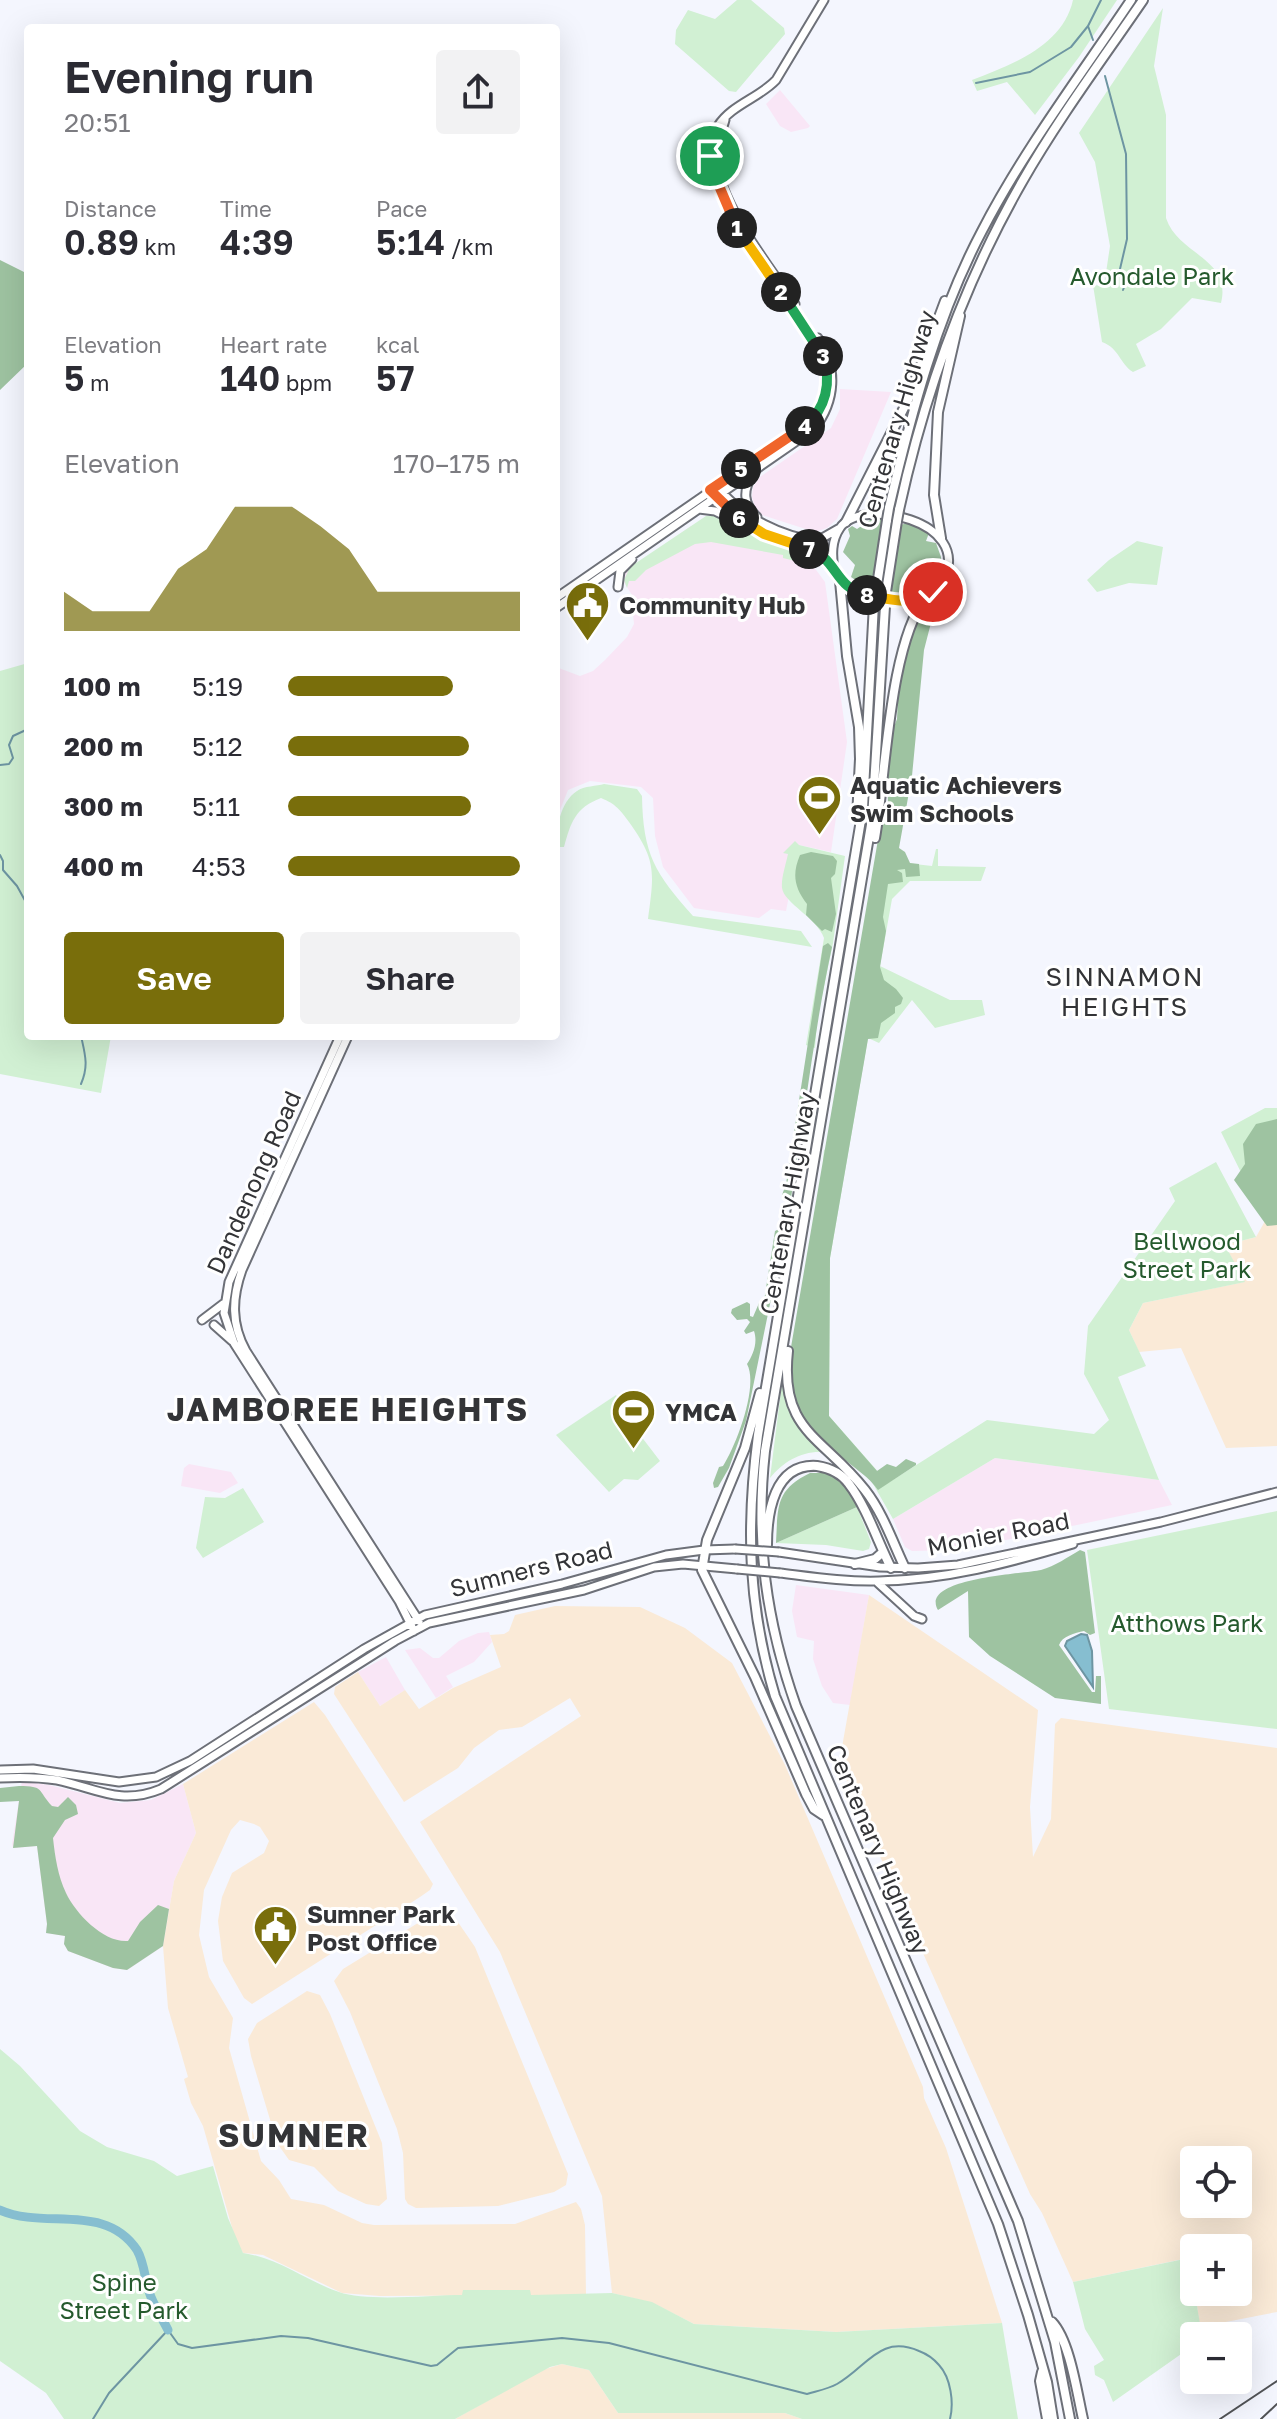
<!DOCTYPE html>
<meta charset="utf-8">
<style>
body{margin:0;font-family:"Golos Text",sans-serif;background:#f2f2f3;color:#2b2b33;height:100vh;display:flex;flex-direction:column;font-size:30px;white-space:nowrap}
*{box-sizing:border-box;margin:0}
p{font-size:26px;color:#7c7c81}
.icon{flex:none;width:44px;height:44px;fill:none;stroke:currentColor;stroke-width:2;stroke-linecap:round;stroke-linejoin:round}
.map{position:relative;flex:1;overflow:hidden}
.panel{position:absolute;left:24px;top:24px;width:536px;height:1016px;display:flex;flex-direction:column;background:#fff;border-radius:8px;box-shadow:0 8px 32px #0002}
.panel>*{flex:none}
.fabs{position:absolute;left:1180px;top:2146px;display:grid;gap:16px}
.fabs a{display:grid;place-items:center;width:72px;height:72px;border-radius:8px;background:#fff;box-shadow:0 8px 32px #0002;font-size:40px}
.pin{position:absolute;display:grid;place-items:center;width:68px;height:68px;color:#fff;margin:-34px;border:4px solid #fff;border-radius:50%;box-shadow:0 2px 8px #0007}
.km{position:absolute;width:40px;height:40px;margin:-20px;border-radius:50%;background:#222;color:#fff;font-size:22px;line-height:40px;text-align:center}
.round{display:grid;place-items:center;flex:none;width:84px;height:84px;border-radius:8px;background:#f2f2f3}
.summary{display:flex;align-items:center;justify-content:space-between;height:136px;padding:0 40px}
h1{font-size:44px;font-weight:600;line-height:60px}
.metrics{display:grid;grid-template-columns:repeat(3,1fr);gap:12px;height:136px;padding:8px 40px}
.metrics div{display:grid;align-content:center}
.metrics b{font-size:34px;font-weight:600}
.metrics small{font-size:22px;font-weight:400}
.metrics p{font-size:22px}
.chart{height:224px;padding:16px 40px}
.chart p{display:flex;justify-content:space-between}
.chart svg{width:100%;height:144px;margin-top:8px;fill:#796e0b;opacity:.7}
.button{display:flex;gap:16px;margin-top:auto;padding:16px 40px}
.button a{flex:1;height:92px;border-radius:8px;background:#796e0b;color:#fff;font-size:32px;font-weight:600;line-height:92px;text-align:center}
.button a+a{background:#f2f2f3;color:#2b2b33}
ul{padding:0 40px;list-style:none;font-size:26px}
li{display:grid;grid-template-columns:128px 96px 1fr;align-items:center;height:60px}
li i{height:20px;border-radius:10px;background:#796e0b}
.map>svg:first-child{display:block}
.commercial{fill:#f9e6f6}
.industrial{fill:#faead7;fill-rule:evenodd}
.green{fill:#d1f0d3}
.forest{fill:#9ec3a1}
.water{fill:#86bed0;stroke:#6d95a2;stroke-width:2}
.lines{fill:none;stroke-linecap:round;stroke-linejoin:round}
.stream{stroke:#6d95a2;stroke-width:2}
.river{stroke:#86bed0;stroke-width:9}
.major-casing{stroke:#6d7078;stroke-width:11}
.highway-casing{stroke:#6d7078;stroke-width:12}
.major{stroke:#fff;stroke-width:7}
.highway{stroke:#fff;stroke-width:8}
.rail{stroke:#515356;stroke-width:2}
.major-bridge-casing{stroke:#6d7078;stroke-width:11;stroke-linecap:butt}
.highway-bridge-casing{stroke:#6d7078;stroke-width:12;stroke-linecap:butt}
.major-bridge{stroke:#fff;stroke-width:7}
.highway-bridge{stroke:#fff;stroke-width:8}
.split-1-casing{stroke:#fff;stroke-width:16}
.split-2-casing{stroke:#fff;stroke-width:16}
.split-3-casing{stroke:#fff;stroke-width:16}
.split-4-casing{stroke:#fff;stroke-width:16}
.split-5-casing{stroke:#fff;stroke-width:16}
.split-6-casing{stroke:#fff;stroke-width:16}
.split-7-casing{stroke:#fff;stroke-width:16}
.split-8-casing{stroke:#fff;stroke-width:16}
.split-9-casing{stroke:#fff;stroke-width:16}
.split-1{stroke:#f0652b;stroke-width:10}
.split-2{stroke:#f5b400;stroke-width:10}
.split-3{stroke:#22a559;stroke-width:10}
.split-4{stroke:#22a559;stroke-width:10}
.split-5{stroke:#f0652b;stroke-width:10}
.split-6{stroke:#f0652b;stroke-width:10}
.split-7{stroke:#f5b400;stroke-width:10}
.split-8{stroke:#22a559;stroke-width:10}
.split-9{stroke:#f5b400;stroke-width:10}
.labels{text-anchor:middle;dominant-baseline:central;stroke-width:6;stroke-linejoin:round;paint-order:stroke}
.park-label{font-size:24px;fill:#255a2d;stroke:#fff}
.street-label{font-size:24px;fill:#333437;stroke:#fff}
.poi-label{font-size:24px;font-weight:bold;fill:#333437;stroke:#fff;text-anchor:start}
.neighbourhood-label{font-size:26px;letter-spacing:2px;fill:#333437;stroke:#fff}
.district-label{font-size:32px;font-weight:bold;letter-spacing:2px;fill:#333437;stroke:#fff}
</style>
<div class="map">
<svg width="1277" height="2419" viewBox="0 0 1277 2419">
<rect width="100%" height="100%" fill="#f4f6fe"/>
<path class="commercial" d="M780,90L810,126L808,128L791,132L780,126L766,104Z
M840,389L891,392L837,519L827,528L815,532L762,515L755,507L752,497L753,487L760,477L831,428L840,409Z
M691,526L808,559L825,582L847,742L831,852L799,845L786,911L771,909L759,918L694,908L663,867L655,836L653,798L641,787L590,781L568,790L556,820V667L580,676L593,671L605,660L627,637L634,624L633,614L639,606L623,581L625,572Z
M995,1458L1159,1480L1172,1505L958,1550L912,1551L905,1547L893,1519Z
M189,1464L231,1472L238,1483L220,1493L181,1486L184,1468Z
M796,1585L869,1595L850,1705L833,1703L822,1686L813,1659L814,1641L797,1637L792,1611Z
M489,1632L492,1642L474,1662L446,1676L453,1687L436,1698L405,1650L420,1648L433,1658H439L459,1641L478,1633Z
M386,1657L405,1690L380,1706L358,1672Z
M22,1781L49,1785L120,1803L151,1800L183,1784L196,1833L174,1881L163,1946L127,1970L113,1968L68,1951L64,1944L65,1936L46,1933L47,1924L37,1846L13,1848L12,1844Z"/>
<path class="industrial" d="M1277,1220V1446L1226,1448L1181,1348L1139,1352L1129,1330L1143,1303L1244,1282L1225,1245L1256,1237L1265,1221Z
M869,1595L1038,1710L1030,1807L1033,1857L1051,1819L1055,1724L1061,1718L1277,1748V2312L1200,2327L1195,2292H1238V2248H1194V2289L1188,2258L1073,2282L1042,2213L1030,2194L839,1764ZM1194,2160H1238V2204H1194Z
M555,1606L640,1607L685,1628L732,1663L785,1765L923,2087L924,2098L946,2148L1002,2323L836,2332L694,2324L653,2303L612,2293L602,2196L500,1952L420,1822L581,1716L570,1698L522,1727L499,1730L474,1748L458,1768L404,1802L334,1694L335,1687L358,1672L380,1706L405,1690L419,1709L453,1688L501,1667L490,1635L504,1634L509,1631L515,1615Z
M314,1702L325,1715L433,1884L430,1890L420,1897L252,2004L244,1998L223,1961L218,1921L222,1897L232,1873L264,1853L269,1841L260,1827L254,1824L240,1820L231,1830L204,1890L199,1935L209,1977L233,2018L229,2048L261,2161L279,2180L291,2199L324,2205L362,2223L374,2225L515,2224L576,2202L581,2209L585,2225L586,2295L380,2296L342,2293L263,2255L243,2253L235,2238L203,2126L191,2103L184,2079L188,2077L168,2008L163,1946L174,1881L196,1833L183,1784Z
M444,1907L449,1909L475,1947L568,2174L566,2185L554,2192L498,2206L416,2208L408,2204L405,2199L403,2153L397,2129L350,2012L334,1981L343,1969Z
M307,1991L320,1995L330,2014L382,2143L387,2199L379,2206L366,2204L338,2191L314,2167L289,2160L277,2143L251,2056L248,2039L257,2023Z
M562,2364L589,2370L618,2413H785L802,2419H455L542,2370Z"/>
<path class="green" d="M737,0H751L784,28L785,34L736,92L729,91L675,44L676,30L688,10L715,19Z
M1073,0H1117L1079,57L1035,115L1007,82L977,91L972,80C1011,65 1063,46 1073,0Z
M1163,8L1154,66L1166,115V218C1178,255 1232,258 1221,303L1192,298L1161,329L1136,344L1146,366L1133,372C1120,364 1119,348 1102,342L1093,285L1104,286L1110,246L1095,162L1079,133Z
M706,516H715L783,547L813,556L816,566L783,558V555L711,542L695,544L646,570L635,581H629L627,588L624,580L630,567Z
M1137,541L1163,547L1157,585L1129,583L1097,592L1087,580L1109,560Z
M28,663V1036H111L101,1093L0,1074V671Z
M604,784L637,789L642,796C643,855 655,873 693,916L801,931L812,947L648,919C654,873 657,861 629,822C620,810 616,804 601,798C575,808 571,822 564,847H556C556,829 560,802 577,791C584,786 597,786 604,784Z
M795,841L799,845L845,856L833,943L817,1020L815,1048L806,1045L824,938C817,918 784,903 782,888C781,878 786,864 788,854L783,853Z
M936,849H938V866L986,867L981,881H910L892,899L880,966L950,1000H982L985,1015L935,1028L912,1000L879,1043L868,1038L830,1258L829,1416L888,1483L987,1420L1094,1434L1109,1420L1084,1374L1088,1326L1175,1201L1169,1188L1216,1162L1256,1237L1225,1245L1245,1282L1143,1303L1129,1330L1146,1366L1118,1377L1159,1480L995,1458L893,1519L868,1475L802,1398L825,1166L823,1160L824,1150L829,1148L880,860L932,866Z
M1265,1108H1277V1220L1265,1221L1221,1132Z
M783,1375L787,1403L799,1428L822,1452C801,1451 783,1462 770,1478Z
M616,1395L634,1427L660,1461L638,1480L624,1479L609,1492L556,1435Z
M243,1488L264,1522L203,1558L196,1548L205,1497L225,1498Z
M857,1507L871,1542L869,1549L863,1551L826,1545L776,1543Z
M1277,1511V1729L1109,1709L1087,1550Z
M0,2049L20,2066L80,2131L107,2147L154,2161L177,2176L213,2166L228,2218L243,2253C279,2258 306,2281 339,2292C366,2302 431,2295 462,2295L463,2290H530L531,2295L612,2293L652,2302L694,2324L836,2332L1002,2323L1018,2419H802L785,2413H618L589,2370L562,2364L550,2367L455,2419H64L46,2393L0,2361Z
M1189,2258L1202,2336H1194V2345L1113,2402L1104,2380L1095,2375L1094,2366L1104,2360L1085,2329L1073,2282Z"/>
<path class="forest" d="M0,260L28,274V363L0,390Z
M873,518H883L873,592L851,577L855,565L843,552L850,536L848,529L852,526L857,529Z
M908,523L929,533L926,541L936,543L941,557V574C927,593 914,597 891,596L900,525Z
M948,584L952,588L943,596L945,598L944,604L933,615L924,650L912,776L914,779L911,781L899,848L905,852L910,863L919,864L920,876L906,877L905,869L897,870L902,873L903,882L888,884L883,917L886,931L880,967L884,980L896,989L903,998L901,1004L895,1007V1013L881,1023L878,1038L868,1039L830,1258L829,1416L877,1471L887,1464L896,1467L906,1459L916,1463V1465L878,1490C868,1476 858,1471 845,1460C823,1442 796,1421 791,1391C789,1379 790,1365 790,1353L881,822L888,804L887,776L892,732L897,719L898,697L911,633L917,616Z
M811,852L833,856L837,861L835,874L831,878L836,914L832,932L825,929L822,931L806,915L807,904C794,887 792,874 800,855Z
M828,943L832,947C814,1030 805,1114 791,1198L784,1200L782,1195L786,1184L823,946Z
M1277,1119V1225L1267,1226L1234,1180L1245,1164L1243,1144L1256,1124Z
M785,1212L786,1226L746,1421L729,1468L718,1487L714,1488L713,1483L719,1467L723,1466C736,1446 759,1386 747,1364C753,1355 758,1343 754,1331L746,1334L744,1331L750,1322L747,1319L737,1320L731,1313L732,1309L747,1302L750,1304V1316L753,1317L759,1303L764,1301L775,1231L781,1228Z
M810,1473H831L848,1490L857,1507L776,1543C778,1507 775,1490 810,1473Z
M1080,1550L1085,1552L1095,1633L1090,1635L1084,1631C1075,1633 1062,1636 1059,1645L1092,1692H1095L1096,1676H1101V1704L1055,1698L990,1656L969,1637L968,1591L938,1610C919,1578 1024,1574 1041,1570C1055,1566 1068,1557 1080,1550Z
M19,1786C45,1786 37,1790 52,1806L58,1807L68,1797L76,1805L78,1814L65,1820L53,1838C55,1857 58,1876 66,1893C76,1914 104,1943 128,1941L140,1922L158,1905L169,1909L163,1946L127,1970L113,1968L68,1951L64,1944L65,1936L46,1933L47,1924L37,1846L13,1848L19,1801L0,1802V1788Z"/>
<path class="water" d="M1081,1634L1087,1635L1092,1651L1093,1687L1065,1646L1067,1641Z"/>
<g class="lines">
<path class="stream" d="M1088,26L1093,40
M1105,76L1126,154L1127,239L1120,269L1125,285L1123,290
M976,83L1030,72L1071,47L1088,26L1101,0
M0,765L9,764L13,758L9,745L13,736L28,729
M0,855L3,861V870L17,886L28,906
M81,1036C85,1054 89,1066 81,1084
M93,2419L109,2393L168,2330L178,2344L192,2348L281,2336L308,2338L431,2366L437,2365L458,2348L562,2338L609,2343L807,2394C817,2391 828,2389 837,2384C867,2367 880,2334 919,2351C927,2354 933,2358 939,2365C951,2378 954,2403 950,2419"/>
<path class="river" d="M0,2210C45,2230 105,2202 137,2250C145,2264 145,2283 151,2297C156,2309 163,2320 168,2330"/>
<defs>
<path id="major" d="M725,120C722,132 715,143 716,156C718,202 769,267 795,304
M752,475C743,491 743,503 757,517
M720,490C744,518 781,536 817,541L838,529
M713,493C733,515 755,532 783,541C794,545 808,546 818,552C830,559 832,572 840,581C852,596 898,605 916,601C928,598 938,590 944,579C972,520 861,497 840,528C831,541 832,556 834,570
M699,509L715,511L740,523
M618,587L620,571L632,559
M556,598L809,423C826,403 832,380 823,354C796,303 682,184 718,126C731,105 759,98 776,80L824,0
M556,608L814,429C836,401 838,367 818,338
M340,1036L229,1282L224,1313L234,1343L399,1601L414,1631
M348,1036L242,1270C232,1298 231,1324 246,1351L419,1621
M202,1320L223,1304
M214,1325L232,1341
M779,1552L880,1567L918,1568L958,1565L1161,1522L1277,1492
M780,1573C813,1577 846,1582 879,1581C946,1580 1009,1563 1073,1544
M878,1583L914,1616L922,1619
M0,1770L33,1769L119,1782L156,1777L190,1761L364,1649L425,1615L562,1584L666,1555L704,1550L735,1549
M0,1778C19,1777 37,1777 57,1780C96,1788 120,1806 161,1789L395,1641L429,1623L584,1590L654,1567L683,1564L737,1569"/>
<path id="highway" d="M889,508C911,414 937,316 982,231C1024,150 1080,76 1131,0
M899,510C924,395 963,285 1022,182C1058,119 1102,60 1143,0
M846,522L908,400L945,301
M941,538L934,495L938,412L960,316
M840,581L847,656L859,727L860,759L857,818
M876,592L887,520
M886,592L897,521
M874,604L863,808L758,1435C746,1527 748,1607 775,1696L998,2224L1028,2315L1047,2382L1053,2419
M885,606L872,819L765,1451C755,1541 766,1621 796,1706L1018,2221L1055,2342L1070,2419
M875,838C886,775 889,645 926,597
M788,1351C779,1432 824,1437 865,1490C883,1513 893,1543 905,1568
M760,1393L745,1448L707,1540L702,1570L755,1677L806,1794L814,1809L823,1815
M767,1545C767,1513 774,1463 817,1466C830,1468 842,1474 849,1484C866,1506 878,1542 891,1568
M855,1564L875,1559L883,1552
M1052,2322C1070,2341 1077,2393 1083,2419
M1042,2372L1040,2381L1047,2419"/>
</defs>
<use href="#major" class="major-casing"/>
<use href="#highway" class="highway-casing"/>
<use href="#major" class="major"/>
<use href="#highway" class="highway"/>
<path class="rail" d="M1220,2419L1277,2381
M1261,2419L1277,2404"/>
<defs>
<path id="major-bridge" d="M735,1549L779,1552
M737,1569L780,1573"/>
<path id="highway-bridge" d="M887,520L889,508
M897,521L899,510
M874,604L876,592
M885,606L886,592"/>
</defs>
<use href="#major-bridge" class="major-bridge-casing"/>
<use href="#highway-bridge" class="highway-bridge-casing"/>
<use href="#major-bridge" class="major-bridge"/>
<use href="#highway-bridge" class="highway-bridge"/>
</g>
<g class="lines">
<defs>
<path id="split-1" d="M710,156L714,174L737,228"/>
<path id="split-2" d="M737,228L781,292"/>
<path id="split-3" d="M781,292L823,356"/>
<path id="split-4" d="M805,426C826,409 832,382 823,356"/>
<path id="split-5" d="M741,469L805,426"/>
<path id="split-6" d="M739,518L710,490L741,469"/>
<path id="split-7" d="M739,518L764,534L809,549"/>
<path id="split-8" d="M809,549C838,559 834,588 867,595"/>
<path id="split-9" d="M867,595C890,599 912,607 933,592"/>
</defs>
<use href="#split-1" class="split-1-casing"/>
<use href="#split-2" class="split-2-casing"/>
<use href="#split-3" class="split-3-casing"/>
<use href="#split-4" class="split-4-casing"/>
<use href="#split-5" class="split-5-casing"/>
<use href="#split-6" class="split-6-casing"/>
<use href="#split-7" class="split-7-casing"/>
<use href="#split-8" class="split-8-casing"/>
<use href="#split-9" class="split-9-casing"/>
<use href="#split-1" class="split-1"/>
<use href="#split-2" class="split-2"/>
<use href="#split-3" class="split-3"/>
<use href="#split-4" class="split-4"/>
<use href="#split-5" class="split-5"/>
<use href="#split-6" class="split-6"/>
<use href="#split-7" class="split-7"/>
<use href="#split-8" class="split-8"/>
<use href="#split-9" class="split-9"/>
</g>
<defs>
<symbol id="civic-pin" viewBox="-11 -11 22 30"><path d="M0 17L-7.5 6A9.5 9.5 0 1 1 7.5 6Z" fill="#796e0b" stroke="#fff"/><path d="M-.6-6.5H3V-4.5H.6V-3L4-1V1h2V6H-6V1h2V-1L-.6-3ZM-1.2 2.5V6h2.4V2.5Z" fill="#fff"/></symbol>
<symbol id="stadium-pin" viewBox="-11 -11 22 30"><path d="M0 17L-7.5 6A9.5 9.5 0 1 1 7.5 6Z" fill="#796e0b" stroke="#fff"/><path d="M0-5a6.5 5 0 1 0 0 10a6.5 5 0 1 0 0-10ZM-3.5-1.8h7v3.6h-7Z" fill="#fff"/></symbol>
</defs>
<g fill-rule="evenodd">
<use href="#civic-pin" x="562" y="578" width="51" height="69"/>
<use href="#stadium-pin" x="794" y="772" width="51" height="69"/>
<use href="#stadium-pin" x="608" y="1386" width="51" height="69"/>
<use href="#civic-pin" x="250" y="1902" width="51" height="69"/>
</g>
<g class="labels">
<g class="park-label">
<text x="1152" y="275">Avondale Park</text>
<text x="1187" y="1240">Bellwood<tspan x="1187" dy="28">Street Park</tspan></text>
<text x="1187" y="1622">Atthows Park</text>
<text x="124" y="2281">Spine<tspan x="124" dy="28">Street Park</tspan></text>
</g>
<g class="street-label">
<text transform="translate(896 419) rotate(-74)">Centenary Highway</text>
<text transform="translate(253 1182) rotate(-66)">Dandenong Road</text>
<text transform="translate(787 1203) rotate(-80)">Centenary Highway</text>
<text transform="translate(998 1533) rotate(-11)">Monier Road</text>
<text transform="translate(531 1568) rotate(-14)">Sumners Road</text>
<text transform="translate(879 1849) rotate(67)">Centenary Highway</text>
</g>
<g class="poi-label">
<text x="619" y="604">Community Hub</text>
<text x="850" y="784">Aquatic Achievers<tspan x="850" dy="28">Swim Schools</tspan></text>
<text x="665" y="1411">YMCA</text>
<text x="307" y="1913">Sumner Park<tspan x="307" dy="28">Post Office</tspan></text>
</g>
<g class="neighbourhood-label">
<text x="1125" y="976">SINNAMON<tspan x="1125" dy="30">HEIGHTS</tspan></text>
</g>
<g class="district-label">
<text x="348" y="1409">JAMBOREE HEIGHTS</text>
<text x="294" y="2135">SUMNER</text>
</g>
</g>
</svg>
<div class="fabs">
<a><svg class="icon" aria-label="locate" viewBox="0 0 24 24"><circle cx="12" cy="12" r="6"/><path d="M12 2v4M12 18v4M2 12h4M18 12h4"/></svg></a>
<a>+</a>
<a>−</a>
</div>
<div class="pin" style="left:710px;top:156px;background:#1e9e55"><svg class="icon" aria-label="arrive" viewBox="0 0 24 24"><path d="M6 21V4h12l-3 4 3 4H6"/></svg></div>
<div class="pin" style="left:933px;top:592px;background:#d93025"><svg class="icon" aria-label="check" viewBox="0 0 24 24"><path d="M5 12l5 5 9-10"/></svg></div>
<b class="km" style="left:737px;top:228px">1</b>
<b class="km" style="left:781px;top:292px">2</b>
<b class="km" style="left:823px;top:356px">3</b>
<b class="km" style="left:805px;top:426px">4</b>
<b class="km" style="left:741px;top:469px">5</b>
<b class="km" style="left:739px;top:518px">6</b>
<b class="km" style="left:809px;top:549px">7</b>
<b class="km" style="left:867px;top:595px">8</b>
<section class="panel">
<div class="summary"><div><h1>Evening run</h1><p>20:51</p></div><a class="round"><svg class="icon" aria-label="share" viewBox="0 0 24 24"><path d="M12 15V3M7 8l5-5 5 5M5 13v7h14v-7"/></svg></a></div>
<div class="metrics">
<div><p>Distance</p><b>0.89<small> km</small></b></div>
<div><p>Time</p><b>4:39</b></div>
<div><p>Pace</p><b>5:14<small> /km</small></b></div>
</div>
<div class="metrics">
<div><p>Elevation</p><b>5<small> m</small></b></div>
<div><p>Heart rate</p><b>140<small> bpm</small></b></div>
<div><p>kcal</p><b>57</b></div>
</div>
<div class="chart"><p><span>Elevation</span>170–175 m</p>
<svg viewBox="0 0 160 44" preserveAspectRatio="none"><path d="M0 44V32L10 38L20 38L30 38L40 25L50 19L60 6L70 6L80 6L90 12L100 19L110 32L120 32L130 32L140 32L150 32L160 32V44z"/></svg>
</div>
<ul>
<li><b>100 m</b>5:19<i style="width:71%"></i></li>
<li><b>200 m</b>5:12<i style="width:78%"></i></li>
<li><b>300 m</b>5:11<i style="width:79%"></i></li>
<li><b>400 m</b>4:53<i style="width:100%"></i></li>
</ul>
<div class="button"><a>Save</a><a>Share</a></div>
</section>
</div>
